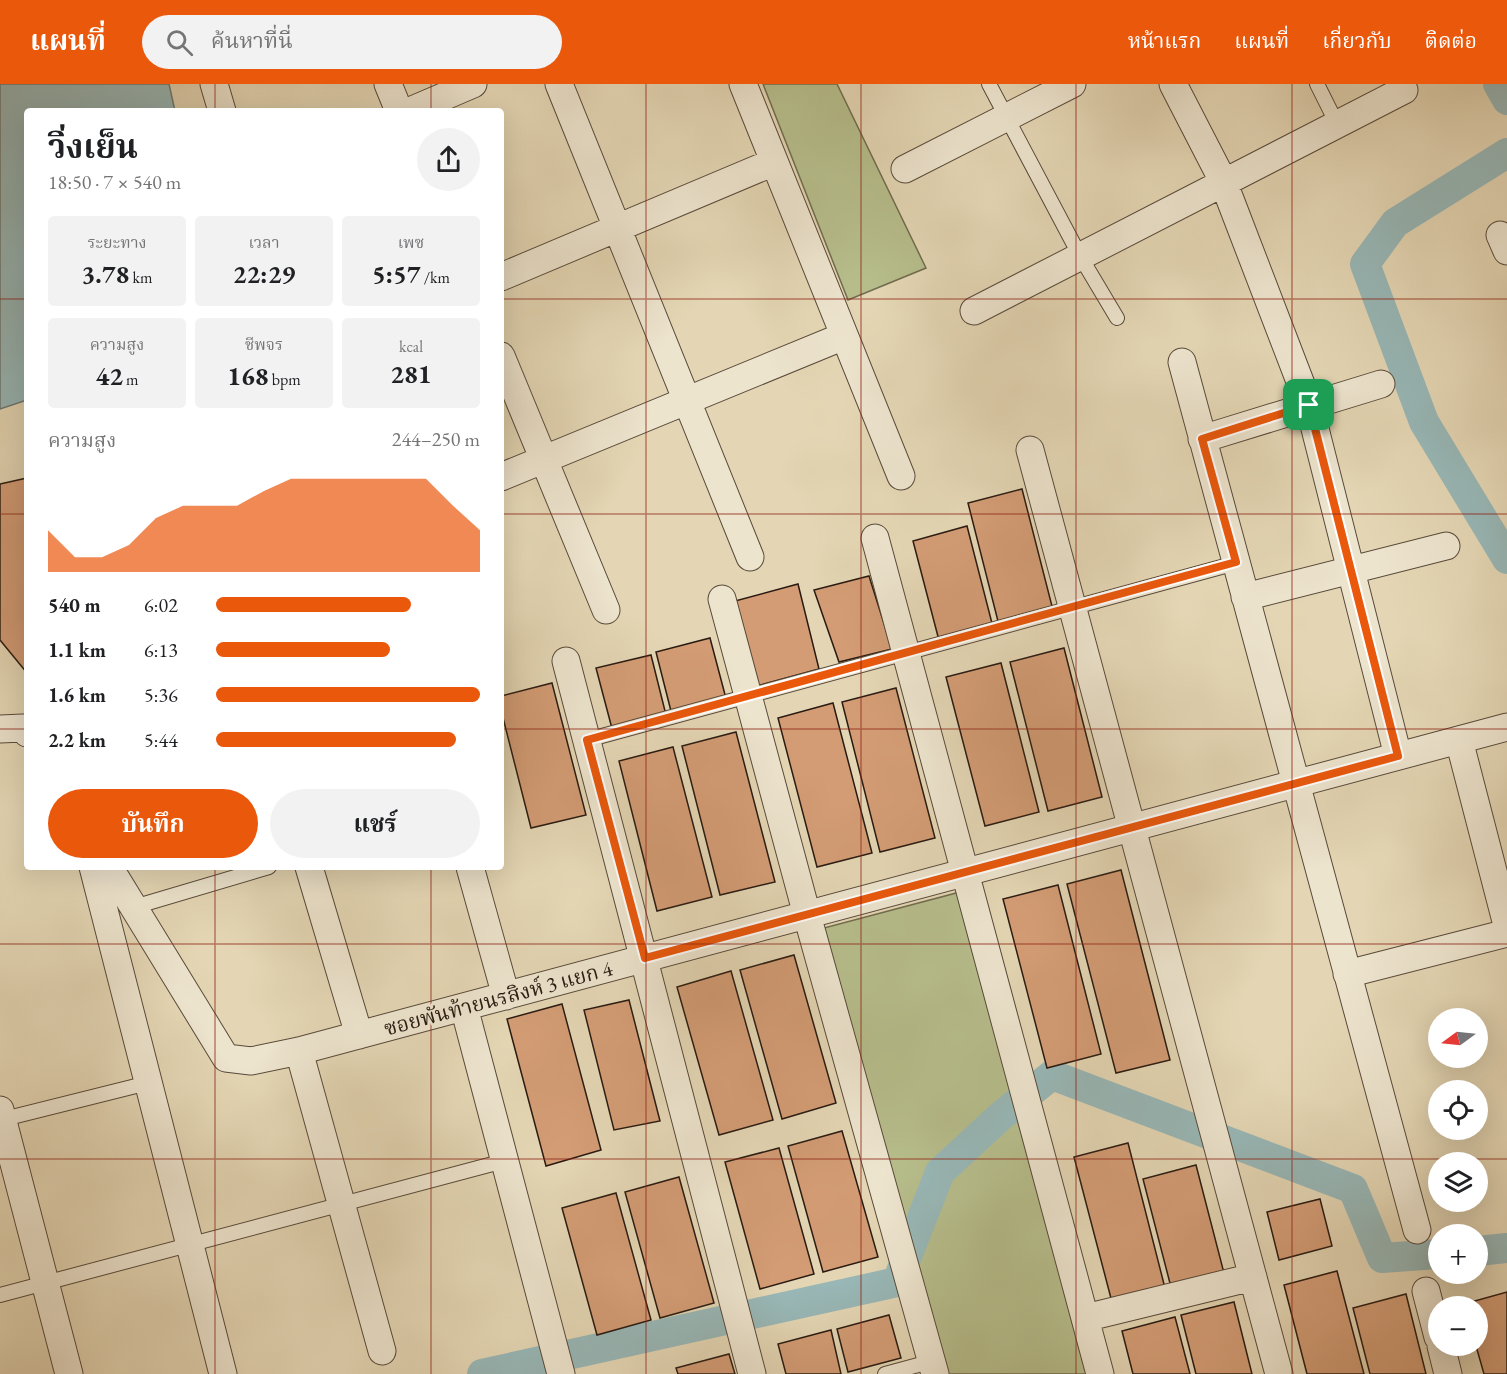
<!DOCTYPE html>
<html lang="th">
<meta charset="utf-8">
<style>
body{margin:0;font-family:"EB Garamond","Noto Serif Thai",serif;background:#f2f2f2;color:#202124;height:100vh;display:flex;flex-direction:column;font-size:22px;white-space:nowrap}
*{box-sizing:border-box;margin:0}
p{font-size:20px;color:#757577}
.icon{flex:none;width:33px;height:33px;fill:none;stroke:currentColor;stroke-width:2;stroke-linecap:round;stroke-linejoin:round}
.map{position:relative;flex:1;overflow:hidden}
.drawer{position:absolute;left:24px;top:24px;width:480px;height:762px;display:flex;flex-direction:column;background:#fff;border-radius:6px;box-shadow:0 6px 24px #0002}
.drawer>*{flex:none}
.needle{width:39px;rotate:255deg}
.tools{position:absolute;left:1428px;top:924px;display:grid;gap:12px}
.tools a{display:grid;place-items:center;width:60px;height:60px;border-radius:50%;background:#fff;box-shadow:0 6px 24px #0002;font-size:30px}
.pin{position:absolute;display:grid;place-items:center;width:51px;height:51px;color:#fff;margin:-26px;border-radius:12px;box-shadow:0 3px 9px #0006}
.round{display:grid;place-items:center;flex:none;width:63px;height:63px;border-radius:32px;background:#f2f2f2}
.overview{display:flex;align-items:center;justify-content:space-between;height:102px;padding:0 24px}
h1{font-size:33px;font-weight:700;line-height:45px}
.figures{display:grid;grid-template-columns:repeat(3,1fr);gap:9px;height:102px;padding:6px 24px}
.figures div{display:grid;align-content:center;border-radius:6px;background:#f2f2f2;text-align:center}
.figures b{font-size:26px;font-weight:700}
.figures small{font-size:16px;font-weight:400}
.figures p{font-size:16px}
.chart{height:168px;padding:12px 24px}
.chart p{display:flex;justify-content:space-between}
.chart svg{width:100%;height:108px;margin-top:6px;fill:#ea580c;opacity:.7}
.primary-button{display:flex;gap:12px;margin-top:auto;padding:12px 24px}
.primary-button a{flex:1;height:69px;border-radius:36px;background:#ea580c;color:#fff;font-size:24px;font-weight:700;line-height:69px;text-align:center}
.primary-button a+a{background:#f2f2f2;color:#202124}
ul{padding:0 24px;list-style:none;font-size:20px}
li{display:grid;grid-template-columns:96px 72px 1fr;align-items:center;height:45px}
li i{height:15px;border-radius:8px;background:#ea580c}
header{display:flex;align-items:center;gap:36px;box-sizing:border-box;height:84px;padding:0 30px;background:#ea580c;color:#fff}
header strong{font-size:28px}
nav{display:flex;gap:33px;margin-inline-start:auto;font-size:21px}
.search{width:420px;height:54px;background:#f2f2f2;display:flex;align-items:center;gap:15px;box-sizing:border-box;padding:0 21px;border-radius:33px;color:#757577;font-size:22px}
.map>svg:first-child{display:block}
.green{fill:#b6bd8b;stroke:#706c4e;stroke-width:1.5}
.water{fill:#98b7b6;stroke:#6c7974;stroke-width:1.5}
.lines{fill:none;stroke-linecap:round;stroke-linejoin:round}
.canal{stroke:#98b7b6;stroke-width:30}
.building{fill:#d39c75;stroke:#291b12;stroke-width:1.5}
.lane-casing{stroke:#584a3a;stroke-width:16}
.street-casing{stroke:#584a3a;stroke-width:29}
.lane{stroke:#ede4ce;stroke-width:14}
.street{stroke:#ede4ce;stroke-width:27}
.route-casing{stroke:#fff;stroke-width:12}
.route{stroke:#ea580c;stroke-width:8}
.grid{fill:none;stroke:#8f2418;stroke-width:1.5;stroke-opacity:0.55}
.labels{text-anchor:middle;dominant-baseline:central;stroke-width:5;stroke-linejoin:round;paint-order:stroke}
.street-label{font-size:21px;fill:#291b12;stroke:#ede4ce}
</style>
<header>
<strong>แผนที่</strong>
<div class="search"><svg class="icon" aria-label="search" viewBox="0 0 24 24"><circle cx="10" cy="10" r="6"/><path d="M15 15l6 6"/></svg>ค้นหาที่นี่</div>
<nav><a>หน้าแรก</a><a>แผนที่</a><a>เกี่ยวกับ</a><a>ติดต่อ</a></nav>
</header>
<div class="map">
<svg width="1507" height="1290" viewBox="0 0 1507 1290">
<rect width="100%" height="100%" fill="#e4d6b4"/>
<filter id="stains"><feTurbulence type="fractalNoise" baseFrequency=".00333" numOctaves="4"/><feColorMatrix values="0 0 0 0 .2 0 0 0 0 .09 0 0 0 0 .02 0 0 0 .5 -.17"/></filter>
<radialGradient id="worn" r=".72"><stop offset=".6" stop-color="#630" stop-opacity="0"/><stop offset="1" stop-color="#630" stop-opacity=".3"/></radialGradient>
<path class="green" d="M763,0H837L926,184L848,216Z
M960,808L1087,1290H941L824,844Z"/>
<path class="water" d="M0,0H169L175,27H27V316L0,325Z"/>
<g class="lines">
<path class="canal" d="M1498,0L1507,16
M1507,69L1395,139L1365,180L1424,338L1507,475
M1478,1167L1507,1164
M482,1290L897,1198L940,1088L1002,1031L1052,991L1353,1105L1382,1174L1438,1170"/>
</g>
<path class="building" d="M27,394V589L0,556V400Z
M1022,405L1055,534L1001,549L968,419Z
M967,442L995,551L941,564L913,457Z
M869,492L892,565L839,578L814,506Z
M798,500L819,585L757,602L735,517Z
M710,554L728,622L673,635L656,568Z
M1064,564L1102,713L1048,727L1010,578Z
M651,571L668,639L614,652L596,584Z
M1001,579L1039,728L985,742L946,593Z
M552,599L586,731L531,744L501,626V612Z
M896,604L935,754L880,768L842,618Z
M833,619L872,769L817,783L778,634Z
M736,648L775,798L720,811L682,662Z
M673,663L712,813L657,827L619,677Z
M1121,786L1170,976L1116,989L1067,800Z
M1058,801L1101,970L1047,984L1003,815Z
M794,871L836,1019L782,1035L740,886Z
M731,887L773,1036L719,1051L677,903Z
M629,916L660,1037L614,1046L584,926Z
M562,920L601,1066L546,1082L507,935Z
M842,1047L878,1173L823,1188L788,1062Z
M1128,1059L1166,1208L1113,1222L1074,1073Z
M779,1064L814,1190L760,1205L725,1078Z
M1196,1081L1225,1193L1172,1207L1143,1095Z
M679,1093L714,1219L660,1234L625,1108Z
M616,1109L651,1236L597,1251L562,1124Z
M1320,1115L1332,1162L1279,1176L1267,1128Z
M1337,1187L1364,1290H1307L1284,1201Z
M1507,1208V1290H1484L1476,1262L1478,1222H1465L1464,1220Z
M1406,1210L1426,1290H1370L1353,1224Z
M1234,1218L1252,1290H1196L1181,1231Z
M889,1231L901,1274L848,1288L837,1245Z
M1175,1233L1190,1290H1133L1122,1247Z
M831,1246L841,1290H786L778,1260Z
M729,1270L735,1290H678L676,1284Z"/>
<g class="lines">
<defs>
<path id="lane" d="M989,0L1080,172L1117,234
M1317,0L1337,40
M587,656L1236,479
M134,823L269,783
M0,1036L148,999
M0,1211L504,1077
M885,1290L933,1277"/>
<path id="street" d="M214,0L222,27
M388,0L399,27
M559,0L750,473
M743,0L901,392
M1173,0L1223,97L1309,321L1398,672
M410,27L473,0
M905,85L1072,0
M1500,151L1507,167
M501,193L774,78
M974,227L1404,6
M501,272L606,526
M1182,278L1417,1146
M1202,355L1381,300
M1030,366L1279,1290
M501,393L844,252
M875,454L1100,1290
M1245,513L1446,462
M722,515L807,831L935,1290
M566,577L752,1290
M0,645L23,644L27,649
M1459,656L1507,841
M93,783L223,1290
M109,783L226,974L251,977L299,967L1507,643
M309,783L359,951
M470,783L506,912
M1347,890L1507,849
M464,923L561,1290
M299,967L382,1267
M0,1026L69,1290
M1426,1207L1438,1253
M1085,1234L1253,1193
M1441,1262L1448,1290"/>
</defs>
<use href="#lane" class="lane-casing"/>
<use href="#street" class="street-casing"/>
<use href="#lane" class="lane"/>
<use href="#street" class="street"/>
</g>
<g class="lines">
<defs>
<path id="route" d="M1309,321L1398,672L645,874L587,656L1236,478L1202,355Z"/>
</defs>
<use href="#route" class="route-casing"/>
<use href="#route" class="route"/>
</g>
<path class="grid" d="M215,0V27M431,0V27M646,0V1290M861,0V1290M1076,0V1290M1292,0V1290M0,215H27M501,215H1507M0,430H27M501,430H1507M0,645H27M501,645H1507M215,783V1290M431,783V1290M0,860H1507M0,1075H1507"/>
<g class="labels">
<g class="street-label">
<text transform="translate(498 914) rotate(-15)">ซอยพันท้ายนรสิงห์ 3 แยก 4</text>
</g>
</g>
<rect width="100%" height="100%" filter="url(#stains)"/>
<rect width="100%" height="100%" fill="url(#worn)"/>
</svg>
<div class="tools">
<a><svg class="needle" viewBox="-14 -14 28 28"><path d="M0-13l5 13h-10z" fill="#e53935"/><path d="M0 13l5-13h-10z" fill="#757577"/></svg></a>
<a><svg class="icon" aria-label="locate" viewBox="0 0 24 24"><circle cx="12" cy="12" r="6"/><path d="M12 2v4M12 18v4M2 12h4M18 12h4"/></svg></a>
<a><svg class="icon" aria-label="layers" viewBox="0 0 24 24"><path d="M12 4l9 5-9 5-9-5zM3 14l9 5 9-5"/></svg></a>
<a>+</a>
<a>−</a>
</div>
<div class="pin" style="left:1309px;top:321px;background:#1e9e55"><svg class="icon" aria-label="arrive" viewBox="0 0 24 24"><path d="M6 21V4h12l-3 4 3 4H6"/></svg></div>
<section class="drawer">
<div class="overview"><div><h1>วิ่งเย็น</h1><p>18:50 · 7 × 540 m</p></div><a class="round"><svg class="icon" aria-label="share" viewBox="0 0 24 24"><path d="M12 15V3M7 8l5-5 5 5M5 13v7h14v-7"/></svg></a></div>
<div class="figures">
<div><p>ระยะทาง</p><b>3.78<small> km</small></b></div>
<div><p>เวลา</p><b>22:29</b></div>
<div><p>เพซ</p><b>5:57<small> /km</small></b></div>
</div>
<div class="figures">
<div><p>ความสูง</p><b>42<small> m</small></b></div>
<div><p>ชีพจร</p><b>168<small> bpm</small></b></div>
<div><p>kcal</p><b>281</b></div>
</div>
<div class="chart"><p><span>ความสูง</span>244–250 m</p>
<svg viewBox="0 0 160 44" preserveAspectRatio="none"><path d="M0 44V27L10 38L20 38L30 33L40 22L50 17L60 17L70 17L80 11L90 6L100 6L110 6L120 6L130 6L140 6L150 17L160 27V44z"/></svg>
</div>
<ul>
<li><b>540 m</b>6:02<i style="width:74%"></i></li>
<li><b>1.1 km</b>6:13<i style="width:66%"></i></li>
<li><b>1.6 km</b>5:36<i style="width:100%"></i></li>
<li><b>2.2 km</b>5:44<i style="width:91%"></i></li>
</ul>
<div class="primary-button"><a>บันทึก</a><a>แชร์</a></div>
</section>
</div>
